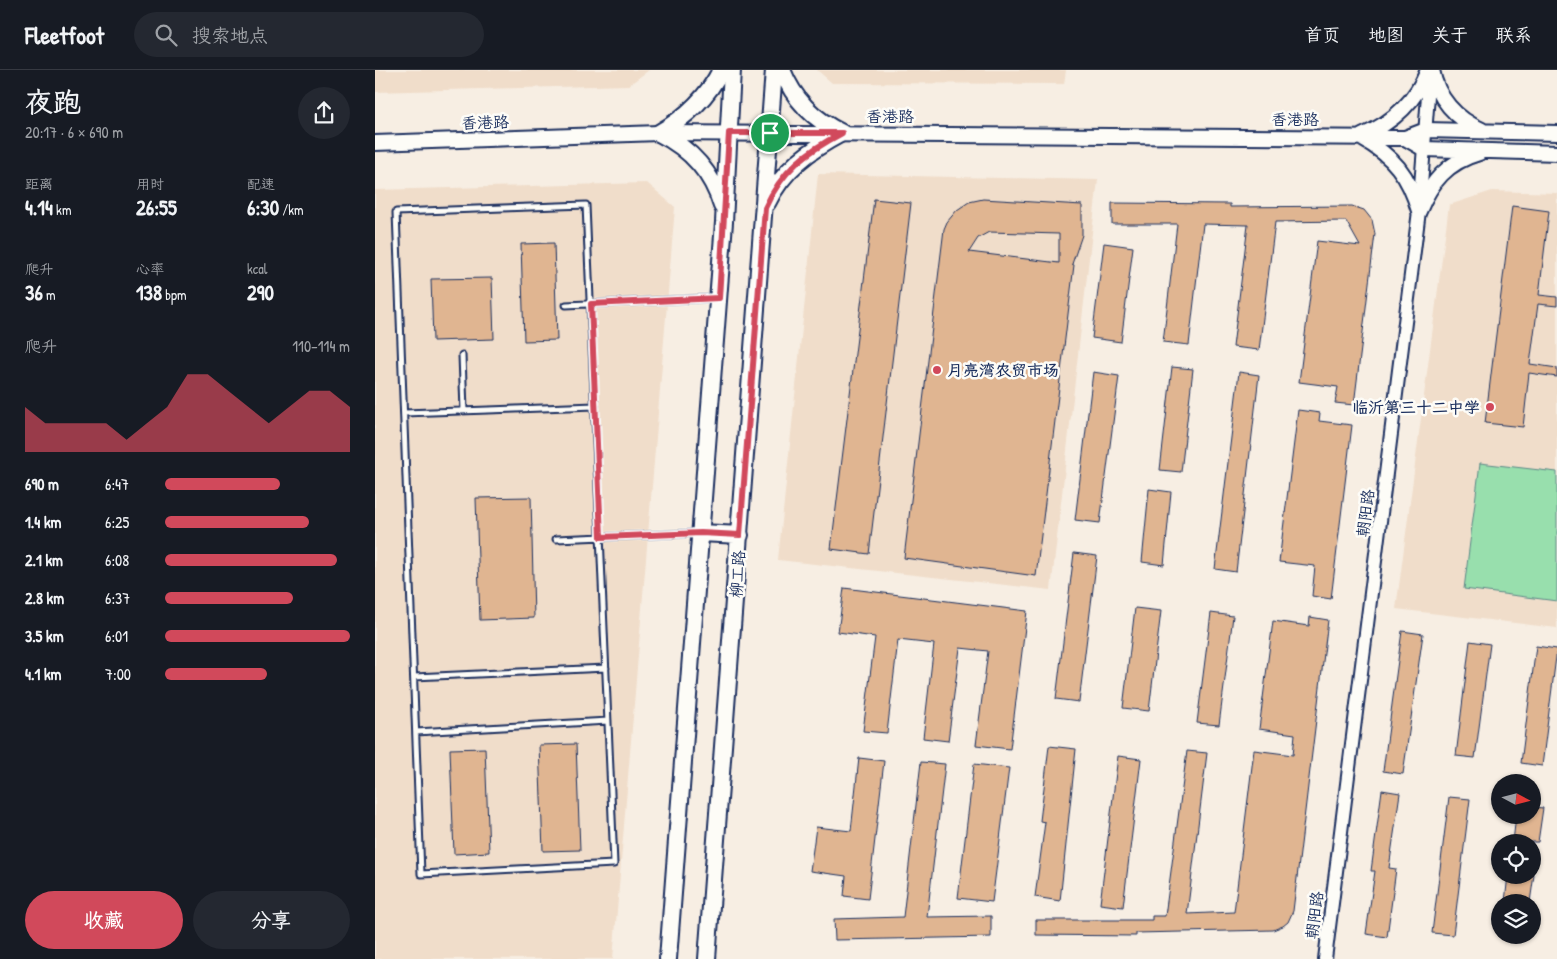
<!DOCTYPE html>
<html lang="zh">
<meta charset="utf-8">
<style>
body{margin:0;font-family:"Patrick Hand","LXGW WenKai TC",sans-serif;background:#242831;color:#f1f3f6;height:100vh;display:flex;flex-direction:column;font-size:19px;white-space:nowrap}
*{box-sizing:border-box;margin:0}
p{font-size:16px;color:#9ea1a6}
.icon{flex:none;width:28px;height:28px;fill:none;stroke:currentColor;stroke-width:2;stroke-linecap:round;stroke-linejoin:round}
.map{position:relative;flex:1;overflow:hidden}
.sheet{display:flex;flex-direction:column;background:#171b24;width:375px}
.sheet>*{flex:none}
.needle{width:32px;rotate:97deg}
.tools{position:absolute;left:1116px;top:704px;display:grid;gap:10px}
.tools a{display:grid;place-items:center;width:50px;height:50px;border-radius:50%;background:#171b24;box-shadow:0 1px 4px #0004;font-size:25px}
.pin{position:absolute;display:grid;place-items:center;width:42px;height:42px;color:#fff;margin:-21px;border:2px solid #fff;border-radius:50%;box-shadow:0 1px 5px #0007}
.round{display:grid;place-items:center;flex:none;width:52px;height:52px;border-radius:26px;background:#242831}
.overview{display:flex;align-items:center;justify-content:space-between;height:85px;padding:0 25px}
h1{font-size:28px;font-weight:800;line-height:38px}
.metrics{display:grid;grid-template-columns:repeat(3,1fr);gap:8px;height:85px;padding:5px 25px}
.metrics div{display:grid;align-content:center}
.metrics b{font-size:21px;font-weight:800}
.metrics small{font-size:14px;font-weight:400}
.metrics p{font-size:14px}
.chart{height:140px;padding:10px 25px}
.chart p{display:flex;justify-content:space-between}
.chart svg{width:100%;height:90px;margin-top:5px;fill:#d1495b;opacity:.7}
.button{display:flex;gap:10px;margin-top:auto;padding:10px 25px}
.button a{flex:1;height:58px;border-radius:30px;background:#d1495b;color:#fff;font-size:20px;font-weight:800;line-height:58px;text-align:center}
.button a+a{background:#242831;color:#f1f3f6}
ul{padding:0 25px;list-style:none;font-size:16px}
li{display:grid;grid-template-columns:80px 60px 1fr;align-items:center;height:38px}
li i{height:12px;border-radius:6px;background:#d1495b}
header{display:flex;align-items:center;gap:30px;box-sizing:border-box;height:70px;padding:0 25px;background:#171b24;border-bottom:1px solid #363941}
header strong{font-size:24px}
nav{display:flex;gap:28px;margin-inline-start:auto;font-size:18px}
.search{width:350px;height:45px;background:#242831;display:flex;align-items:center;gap:12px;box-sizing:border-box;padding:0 18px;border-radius:28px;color:#9ea1a6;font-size:19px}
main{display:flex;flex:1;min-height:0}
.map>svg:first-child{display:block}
.built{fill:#f0ddca}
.green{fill:#98dfad;stroke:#5a8786}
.building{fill:#e0b591;stroke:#1b2f5e;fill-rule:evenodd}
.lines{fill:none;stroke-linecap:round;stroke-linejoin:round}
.service-casing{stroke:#1b2f5e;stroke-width:9}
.tertiary-casing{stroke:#1b2f5e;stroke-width:16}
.secondary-casing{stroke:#1b2f5e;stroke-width:18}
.primary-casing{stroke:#1b2f5e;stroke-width:20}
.service{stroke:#fdfcf7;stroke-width:5}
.tertiary{stroke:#fdfcf7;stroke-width:12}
.secondary{stroke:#fdfcf7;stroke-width:14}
.primary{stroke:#fdfcf7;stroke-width:16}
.route-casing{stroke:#fff;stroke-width:10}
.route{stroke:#d1495b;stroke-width:6}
.poi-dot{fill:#d1495b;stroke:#fdfcf7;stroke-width:2}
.labels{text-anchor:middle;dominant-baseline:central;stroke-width:5;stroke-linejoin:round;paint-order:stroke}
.street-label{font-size:16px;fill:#1b2f5e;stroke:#fdfcf7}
.poi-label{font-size:16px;font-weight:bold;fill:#1b2f5e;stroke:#fdfcf7;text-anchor:start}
</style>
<header>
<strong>Fleetfoot</strong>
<div class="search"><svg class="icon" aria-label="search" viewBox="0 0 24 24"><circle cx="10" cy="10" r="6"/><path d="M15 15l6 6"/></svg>搜索地点</div>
<nav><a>首页</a><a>地图</a><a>关于</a><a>联系</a></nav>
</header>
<main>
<section class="sheet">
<div class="overview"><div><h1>夜跑</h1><p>20:17 · 6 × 690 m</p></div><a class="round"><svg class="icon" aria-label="share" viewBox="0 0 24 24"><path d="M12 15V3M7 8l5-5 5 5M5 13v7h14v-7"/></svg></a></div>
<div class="metrics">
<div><p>距离</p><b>4.14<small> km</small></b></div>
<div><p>用时</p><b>26:55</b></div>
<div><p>配速</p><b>6:30<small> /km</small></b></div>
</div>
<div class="metrics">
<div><p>爬升</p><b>36<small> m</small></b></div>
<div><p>心率</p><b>138<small> bpm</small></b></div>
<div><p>kcal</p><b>290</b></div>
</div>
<div class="chart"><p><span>爬升</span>110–114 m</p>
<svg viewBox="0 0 160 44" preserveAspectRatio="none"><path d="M0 44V22L10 30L20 30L30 30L40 30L50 38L60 30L70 22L80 6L90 6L100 14L110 22L120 30L130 22L140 14L150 14L160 22V44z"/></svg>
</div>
<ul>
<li><b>690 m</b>6:47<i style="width:62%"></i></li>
<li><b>1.4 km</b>6:25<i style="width:78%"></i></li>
<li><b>2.1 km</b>6:08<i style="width:93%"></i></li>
<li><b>2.8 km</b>6:37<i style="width:69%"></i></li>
<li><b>3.5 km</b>6:01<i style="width:100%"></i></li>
<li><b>4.1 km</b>7:00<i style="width:55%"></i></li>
</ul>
<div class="button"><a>收藏</a><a>分享</a></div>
</section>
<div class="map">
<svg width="1182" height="889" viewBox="0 0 1182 889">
<rect width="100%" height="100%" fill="#f7eee3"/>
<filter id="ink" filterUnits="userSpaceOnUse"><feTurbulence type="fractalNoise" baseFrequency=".02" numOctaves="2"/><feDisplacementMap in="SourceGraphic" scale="10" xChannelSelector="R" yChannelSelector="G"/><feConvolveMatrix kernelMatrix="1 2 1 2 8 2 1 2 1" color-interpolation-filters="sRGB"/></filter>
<g filter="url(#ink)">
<path class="built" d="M0,0H274L254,15L0,22Z
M442,0H691L689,14L457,13Z
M443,104L723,110L676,520L403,490Z
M272,113L300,137L238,889H0V120Z
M1117,121L1182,123V558L1021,539L1074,135Z"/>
<path class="green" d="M1105,393L1182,402V531L1089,519Z"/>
<path class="building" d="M499,129L536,133L494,484L456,479Z
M608,129L707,135V165L697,194L699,195L661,506L529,488L569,159L572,152L582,140L594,132ZM614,162L684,164V193L594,182L603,168Z
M737,133L855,134V137L977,136L989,140L997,150L1000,164L979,335L960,333L963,317L924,312L942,171L985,176L971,151L900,152L884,280L858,277L873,155L828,154L814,275L788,272L802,154H737Z
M1137,136L1174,141L1164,225L1182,227V236L1163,234L1155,294L1182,298V307L1154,303L1148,357L1110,353Z
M179,173L182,270L149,271L146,174Z
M729,173L758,177L746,272L717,268Z
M117,208L119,269L58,271L56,209Z
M797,297L818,299L806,402L785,400Z
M718,302L744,306L725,453L700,450Z
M864,302L884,305L861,502L840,499Z
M923,340L945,343L944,351L977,355L956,529L937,526L940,496L904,492Z
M774,419L796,422L789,495L767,492Z
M156,427L159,548L105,550L101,428Z
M699,483L722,486L704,632L681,629Z
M469,518L652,541L635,679L601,675L613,581L585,578L573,671L548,668L559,574L523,570L512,663L488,661L500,567L463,562Z
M760,538L786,541L774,641L748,638Z
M836,543L858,546L844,655L822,653Z
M935,547L953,550L918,841L913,852L908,856L898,860L761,863V866L661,865V850H777V846H790L812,681L832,683L812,844L859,842L879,680L918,685L920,664L884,659L898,551L934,556Z
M1027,561L1048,564L1028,704L1008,701Z
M1095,571L1115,574L1100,688L1081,686Z
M1161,576L1182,579L1167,696L1146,693Z
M201,674L205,780L168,781L164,675Z
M674,676L701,679L685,831L660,827L670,752L665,751Z
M110,678L114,782L79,784L75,679Z
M743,686L766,689L748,837L725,834Z
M484,688L509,691L493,829L469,826L471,806L435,801L441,757L476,761Z
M546,692L570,694L552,847L616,846V867L460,870L459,849L528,847Z
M599,694L634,698L617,832L583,828Z
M1007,720L1025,723L1014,798L1021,799L1012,867L991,864L1000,801H996Z
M1074,727L1095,729L1078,865L1057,863Z
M1158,737L1168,738L1163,772H1138L1141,745H1158Z
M1133,805H1159L1155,832H1130Z"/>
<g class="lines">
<defs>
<path id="service" d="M211,135L239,794L46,804L21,142Z
M191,235L341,228
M87,285L89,341
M29,343L220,336
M181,469L323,463
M39,607L231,598
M41,662L233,651"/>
<path id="tertiary" d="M950,889L1044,141L1055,0"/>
<path id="secondary" d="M1057,0C1062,28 1081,49 1107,60
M987,66C1017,53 1041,31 1053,0
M986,68C1018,86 1034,105 1044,141
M1030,68L1049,79L1182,83
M0,73L284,63L1030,68L1051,60L1182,63
M1044,141C1056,112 1072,92 1104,83"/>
<path id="primary" d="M407,0C419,30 438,49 467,63
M284,63C316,79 337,102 347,136
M284,63C310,48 332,28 346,0
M392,133C408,99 435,80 467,63
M326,463L365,465
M293,889L349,152L357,0
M332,889L399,0"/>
</defs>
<use href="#service" class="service-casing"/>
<use href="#tertiary" class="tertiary-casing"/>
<use href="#secondary" class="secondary-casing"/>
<use href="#primary" class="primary-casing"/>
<use href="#service" class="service"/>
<use href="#tertiary" class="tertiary"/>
<use href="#secondary" class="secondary"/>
<use href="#primary" class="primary"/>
</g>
</g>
<g class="lines" filter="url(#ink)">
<defs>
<path id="route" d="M354,63H467C431,82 407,100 390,138L365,465L326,463L226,467L216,234L344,228Z"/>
</defs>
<use href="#route" class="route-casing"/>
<use href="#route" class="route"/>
</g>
<g class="poi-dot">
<circle cx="562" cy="300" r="5"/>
<circle cx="1115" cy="337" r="5"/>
</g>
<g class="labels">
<g class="street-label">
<text x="515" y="46">香港路</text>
<text x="920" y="49">香港路</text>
<text transform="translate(110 52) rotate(-2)">香港路</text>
<text transform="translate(990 443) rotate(-83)">朝阳路</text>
<text transform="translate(362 504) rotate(-86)">柳工路</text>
<text transform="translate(939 845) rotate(-83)">朝阳路</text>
</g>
<g class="poi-label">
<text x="572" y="300">月亮湾农贸市场</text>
<text x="1105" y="337" text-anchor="end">临沂第三十二中学</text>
</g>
</g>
</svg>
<div class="tools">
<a><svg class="needle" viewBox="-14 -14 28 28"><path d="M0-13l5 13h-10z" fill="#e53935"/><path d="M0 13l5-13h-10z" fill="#9ea1a6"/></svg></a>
<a><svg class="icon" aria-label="locate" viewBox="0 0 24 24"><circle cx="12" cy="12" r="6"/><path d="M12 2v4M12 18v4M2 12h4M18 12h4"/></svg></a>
<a><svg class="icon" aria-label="layers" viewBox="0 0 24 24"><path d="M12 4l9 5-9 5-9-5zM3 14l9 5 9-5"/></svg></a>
</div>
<div class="pin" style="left:395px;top:63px;background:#1e9e55"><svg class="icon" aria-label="arrive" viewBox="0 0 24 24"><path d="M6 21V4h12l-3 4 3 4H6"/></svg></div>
</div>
</main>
